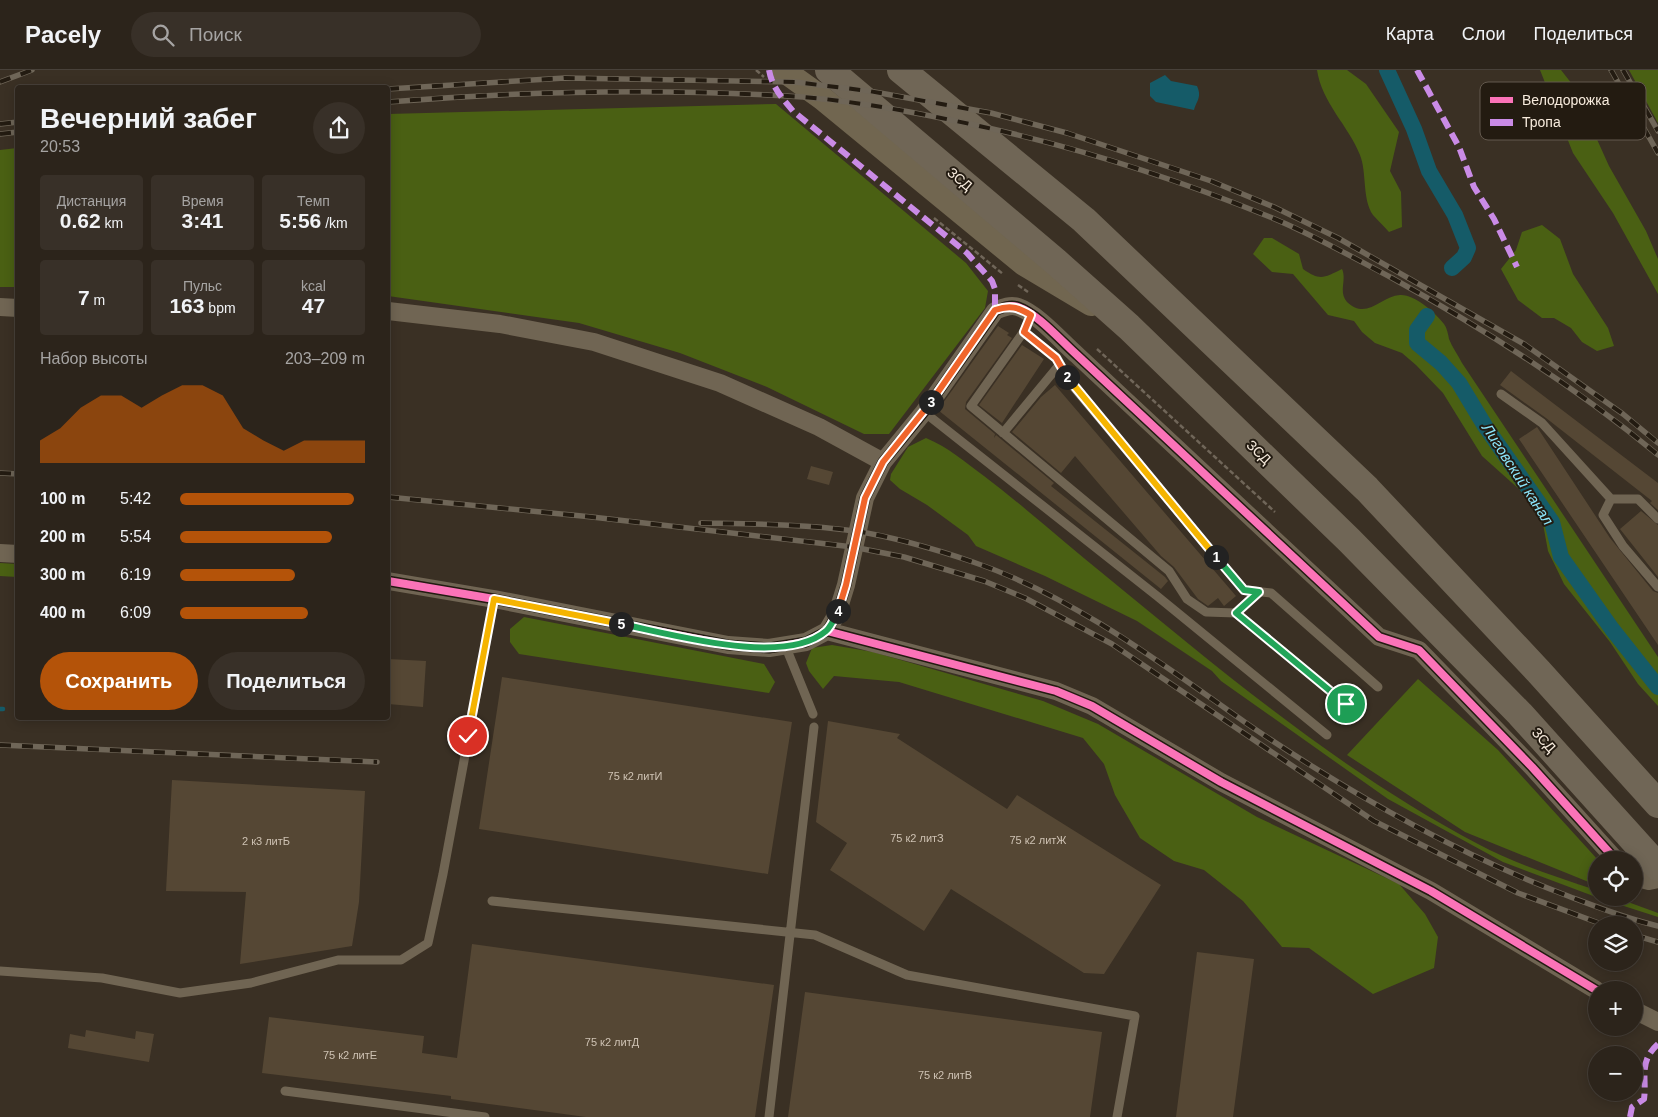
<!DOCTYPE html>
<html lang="ru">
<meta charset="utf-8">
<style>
body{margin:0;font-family:Helvetica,sans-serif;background:#383028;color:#f1f3f6;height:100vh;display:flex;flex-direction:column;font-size:19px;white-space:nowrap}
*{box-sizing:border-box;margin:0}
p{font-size:16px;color:#a6a4a3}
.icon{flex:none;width:28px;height:28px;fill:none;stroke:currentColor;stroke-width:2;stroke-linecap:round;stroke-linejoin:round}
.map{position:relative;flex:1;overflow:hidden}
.sheet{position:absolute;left:15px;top:15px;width:375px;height:635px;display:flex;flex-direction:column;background:#2c241b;border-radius:5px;box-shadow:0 2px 12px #0003,0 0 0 1px #48413a}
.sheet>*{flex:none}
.tools{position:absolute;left:1588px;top:781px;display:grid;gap:10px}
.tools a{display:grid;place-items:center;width:55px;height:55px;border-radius:50%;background:#2c241b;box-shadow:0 2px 12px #0003,0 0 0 1px #48413a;font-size:25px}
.pin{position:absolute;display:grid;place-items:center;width:42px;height:42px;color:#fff;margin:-21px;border:2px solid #fff;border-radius:50%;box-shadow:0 1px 5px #0007}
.km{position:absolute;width:25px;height:25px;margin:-12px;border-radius:50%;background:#222;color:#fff;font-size:14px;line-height:25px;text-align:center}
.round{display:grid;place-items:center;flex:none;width:52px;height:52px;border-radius:26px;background:#383028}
.summary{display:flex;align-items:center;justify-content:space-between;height:85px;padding:0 25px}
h1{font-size:28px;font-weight:700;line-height:38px}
.metrics{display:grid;grid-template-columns:repeat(3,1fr);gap:8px;height:85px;padding:5px 25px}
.metrics div{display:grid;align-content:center;border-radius:5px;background:#383028;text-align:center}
.metrics b{font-size:21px;font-weight:700}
.metrics small{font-size:14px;font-weight:400}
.metrics p{font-size:14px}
.chart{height:140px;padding:10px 25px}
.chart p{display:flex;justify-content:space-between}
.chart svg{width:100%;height:90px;margin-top:5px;fill:#b45309;opacity:.7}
.cta{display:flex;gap:10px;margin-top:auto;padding:10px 25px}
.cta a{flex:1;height:58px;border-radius:30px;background:#b45309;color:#fff;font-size:20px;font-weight:700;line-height:58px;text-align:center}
.cta a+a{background:#383028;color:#f1f3f6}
ul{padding:0 25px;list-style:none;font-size:16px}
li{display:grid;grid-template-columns:80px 60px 1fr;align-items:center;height:38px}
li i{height:12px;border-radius:6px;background:#b45309}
header{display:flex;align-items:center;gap:30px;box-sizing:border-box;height:70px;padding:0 25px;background:#2c241b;border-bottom:1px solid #48413a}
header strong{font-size:24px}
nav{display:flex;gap:28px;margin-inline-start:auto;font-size:18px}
.search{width:350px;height:45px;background:#383028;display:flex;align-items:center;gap:12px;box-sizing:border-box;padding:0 18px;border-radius:28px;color:#a6a4a3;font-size:19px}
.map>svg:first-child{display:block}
.green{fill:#4a6013}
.water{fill:#155b68}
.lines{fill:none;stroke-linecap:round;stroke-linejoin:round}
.stream{stroke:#155b68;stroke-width:4.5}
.canal{stroke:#155b68;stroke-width:16}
.building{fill:#554734}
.path{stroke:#706659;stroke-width:2.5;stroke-dasharray:5 2.5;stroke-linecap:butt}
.lane{stroke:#706553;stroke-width:9}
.street{stroke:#706553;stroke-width:18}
.secondary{stroke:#716650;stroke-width:24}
.highway{stroke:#706656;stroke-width:28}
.rail-casing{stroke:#6f6658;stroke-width:5.5}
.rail{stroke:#231b11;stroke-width:4;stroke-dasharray:11;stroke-linecap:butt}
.quiet{stroke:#ca8be6;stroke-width:6;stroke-dasharray:12 6;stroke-linecap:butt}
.cycleway-casing{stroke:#231b11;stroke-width:11}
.cycleway{stroke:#fb73b8;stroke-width:8}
.split-1-casing{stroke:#fff;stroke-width:10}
.split-2-casing{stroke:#fff;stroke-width:10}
.split-3-casing{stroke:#fff;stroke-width:10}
.split-4-casing{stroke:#fff;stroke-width:10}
.split-5-casing{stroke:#fff;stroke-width:10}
.split-6-casing{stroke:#fff;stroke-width:10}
.split-1{stroke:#22a559;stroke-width:6}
.split-2{stroke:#f5b400;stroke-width:6}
.split-3{stroke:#f0652b;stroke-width:6}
.split-4{stroke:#f0652b;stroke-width:6}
.split-5{stroke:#22a559;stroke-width:6}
.split-6{stroke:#f5b400;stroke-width:6}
.labels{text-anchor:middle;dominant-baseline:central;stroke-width:4;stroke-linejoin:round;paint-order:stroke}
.number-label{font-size:11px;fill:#cec2b3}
.street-label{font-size:14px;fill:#f7ebdd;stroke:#231b11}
.water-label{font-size:15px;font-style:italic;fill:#8ce7fd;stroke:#231b11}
.key{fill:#231b11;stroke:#63594e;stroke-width:1}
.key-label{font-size:14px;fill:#f7ebdd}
</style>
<header>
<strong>Pacely</strong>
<div class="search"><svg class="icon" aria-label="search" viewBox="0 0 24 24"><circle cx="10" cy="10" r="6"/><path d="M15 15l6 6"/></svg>Поиск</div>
<nav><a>Карта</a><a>Слои</a><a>Поделиться</a></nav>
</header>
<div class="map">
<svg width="1658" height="1047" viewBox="0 0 1658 1047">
<rect width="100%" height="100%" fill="#3a3024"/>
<path class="green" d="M1317,0H1347L1366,14L1399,62L1390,101L1401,122L1402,157L1389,162C1384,156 1378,151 1373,145C1362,129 1367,103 1360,85C1348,55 1322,33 1317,0Z
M1540,0H1561L1572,14L1609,96L1646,161L1658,189V224L1613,143L1573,83Z
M1629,0H1658V53Z
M776,34L966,193L988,221L985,238L889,364H864L767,317L680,283L579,253L388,226V44Z
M17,78V217H0V80Z
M1542,155L1560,169L1573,204L1608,258L1614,276L1597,281L1582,272L1571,258L1554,248H1542L1518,230L1501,199L1516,180L1522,162Z
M1264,168H1272L1299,184L1303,199C1320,211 1324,208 1342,199C1347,210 1338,222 1347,232C1367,251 1381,226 1400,225C1414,224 1436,243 1444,254C1447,258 1448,264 1449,269C1452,277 1458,285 1462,293L1658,587V636L1638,614L1610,572L1564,514L1548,481L1543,454L1520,420L1482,386L1443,323L1416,295L1402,283L1375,273L1362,262L1354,251L1328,245L1293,204L1272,202L1253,184Z
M926,368C948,377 965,392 984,406C1026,438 1066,474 1107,507C1225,604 1343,703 1478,774C1515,794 1557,807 1596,820V827L1503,792L1388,729L1221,611L1212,601L1137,551L1045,506L976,476L968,465L927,435L900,419L890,410L891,404L908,377Z
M0,493L17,494V507L0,506Z
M524,547L764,594L775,612L769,623L519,584L510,572V559Z
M832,575L873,582L1043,631L1098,654L1257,747L1399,814L1425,844L1438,867L1434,898L1373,924L1309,878L1282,877L1243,831L1204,800L1174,791L1140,768L1115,725L1104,694L1083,668L899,612L834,606L823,619L809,601L806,593L812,578Z
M1418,609L1498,680L1598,790L1596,815L1465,762L1347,685Z
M1599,828H1617L1658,843V847Z"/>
<path class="water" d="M1165,5L1171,11L1197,16C1202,27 1197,30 1194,40L1156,32L1150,26V13Z"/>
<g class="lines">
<path class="stream" d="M0,639H3"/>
<path class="canal" d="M1387,0L1414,59L1429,101L1455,145L1468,178L1464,187L1452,198
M1427,246L1417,260V273L1441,293L1459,313L1485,356L1552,452L1561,487L1612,559L1658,617"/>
</g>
<path class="building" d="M998,256L1009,263L1007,265L1012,268L966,332L965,339L995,364L994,368L996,365L1054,413L1051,416L1165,507L1168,511L1161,519L938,340Z
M1022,275L1044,289L1002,353L979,335Z
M1511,301L1658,413V440L1650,433L1652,431L1546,348L1500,315Z
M1055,315L1236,526L1224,536L1218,528L1208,536L1198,529L1174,497L1161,486L1075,386L1061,403L1012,362L1041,327Z
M1537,357L1610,468L1653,521L1658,523V575L1519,369Z
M811,396L833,402L829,415L807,409Z
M1641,441L1658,455V507L1620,459Z
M388,589L426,591L423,637L388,634Z
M502,607L792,652L768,804L479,759Z
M828,651L900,664L897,668L1007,739L1017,725L1161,815L1104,904L1084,903L951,819L924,861L830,800L847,773L816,752Z
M172,710L365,721L359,832L352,876L240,894L246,822L166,821Z
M472,874L774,915L755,1047H586L451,1029V1026L262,1003L269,947L424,966L422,983L457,988Z
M1197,882L1254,889L1233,1047H1176Z
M805,922L1102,962L1090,1047H788Z
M86,960L135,969L136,961L154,964L149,992L68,978L70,964L85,967Z"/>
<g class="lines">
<path class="path" d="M756,0L764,7
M934,148L1003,204
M1018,215L1028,222
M1097,279L1275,442"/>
<path class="lane" d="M1031,245L1027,257L971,336L1169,501L1187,529L1206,542L1236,543L1347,634
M1024,262L1057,288L1072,315L1244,520L1271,523L1378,617
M1501,324L1542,353L1611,429
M924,342L1157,526L1327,665
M1003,363L1060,294
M1658,449L1638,429H1611L1603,445L1623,476L1658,517
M1236,543L1259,522
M785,575L813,644
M492,831L815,865L907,905L1135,946L1117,1047
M0,901L102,908L180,923L251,913L338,890H401L428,873L443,804L494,529
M285,1021L485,1047
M769,1047L814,657"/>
<path class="street" d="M0,237L18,238
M388,241L500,254L594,272L720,313L819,357L883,392
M0,483L18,484
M388,511L494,529L728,575L769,578L806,572L827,561L837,544L846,515L865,428L883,392L924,342L995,241C1002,238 1010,234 1018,237C1038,244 1061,271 1077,285L1379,567L1419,580L1532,697L1616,790
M827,561L1056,621L1092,636L1221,712L1431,821L1596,920
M1634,807L1649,811L1658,809
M1634,940L1658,952"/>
<path class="secondary" d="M783,0L822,28L1024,194L1091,234"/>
<path class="highway" d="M829,0L1056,192L1129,257L1349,470L1520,644L1658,797
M901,0L1084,150L1367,419L1539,602L1658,734"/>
<defs>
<path id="rail" d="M1611,0L1658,83
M1623,0L1658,61
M0,12L32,0
M388,19L565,8L795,12L869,21L991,43L1067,63L1211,111L1274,137L1338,168L1524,274L1623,344L1658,373
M388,32C526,21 665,18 803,27C852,31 902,40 951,50C1060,72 1167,105 1270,147C1312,164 1352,187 1392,208C1486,260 1576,317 1658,385
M0,54L18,52
M0,64L18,62
M0,403L18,404
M388,427L592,447L853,477L904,487L984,511L1025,528L1112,574L1374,751L1518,823L1604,855
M701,453C752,454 804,454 855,461C894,467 935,479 973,492C1071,525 1162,594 1246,653C1347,722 1453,782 1568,826C1597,837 1627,849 1658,856
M0,675L377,692
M1634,865L1658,872"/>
</defs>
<use href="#rail" class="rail-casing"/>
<use href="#rail" class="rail"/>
<path class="quiet" d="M769,0C772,17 782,28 793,41L967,183L992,211L995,219V241
M1417,0L1459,77L1474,117L1494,149L1517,197
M1630,1047L1632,1037L1644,1029C1647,1008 1638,992 1658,974"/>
<defs>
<path id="cycleway" d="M388,511L494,529L728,575L769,578L806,572L827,561L837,544L846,515L865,428L883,392L924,342L995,241C1002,238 1010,234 1018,237C1038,244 1061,271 1077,285L1379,567L1419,580L1532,697L1616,790
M827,561L1056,621L1092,636L1221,712L1431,821L1596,920"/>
</defs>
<use href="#cycleway" class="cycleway-casing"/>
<use href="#cycleway" class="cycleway"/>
</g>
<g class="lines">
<defs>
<path id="split-1" d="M1216,487L1244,520L1259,522L1236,543L1346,634"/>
<path id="split-2" d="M1067,307L1216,487"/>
<path id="split-3" d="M931,332L995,240C1010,235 1018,237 1031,245L1024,262L1056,288L1067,307"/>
<path id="split-4" d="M838,541L846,515L865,428L883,392L931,332"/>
<path id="split-5" d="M621,554C671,564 784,597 826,561C831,557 835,547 838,541"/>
<path id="split-6" d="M468,666L494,529L621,554"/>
</defs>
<use href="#split-1" class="split-1-casing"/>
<use href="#split-2" class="split-2-casing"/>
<use href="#split-3" class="split-3-casing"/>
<use href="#split-4" class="split-4-casing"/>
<use href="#split-5" class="split-5-casing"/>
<use href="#split-6" class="split-6-casing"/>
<use href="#split-1" class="split-1"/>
<use href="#split-2" class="split-2"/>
<use href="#split-3" class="split-3"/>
<use href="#split-4" class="split-4"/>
<use href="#split-5" class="split-5"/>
<use href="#split-6" class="split-6"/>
</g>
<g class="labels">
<g class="number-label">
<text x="635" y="706">75 к2 литИ</text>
<text x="917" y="768">75 к2 литЗ</text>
<text x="1038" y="770">75 к2 литЖ</text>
<text x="266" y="771">2 к3 литБ</text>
<text x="612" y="972">75 к2 литД</text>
<text x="350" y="985">75 к2 литЕ</text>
<text x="945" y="1005">75 к2 литВ</text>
</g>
<g class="street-label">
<text transform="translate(960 109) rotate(40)">ЗСД</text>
<text transform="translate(1259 382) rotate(44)">ЗСД</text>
<text transform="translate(1544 670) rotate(48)">ЗСД</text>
</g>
<g class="water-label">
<text transform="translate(1518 404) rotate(57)">Лиговский канал</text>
</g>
</g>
<rect x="1480" y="12" width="166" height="58" rx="8" class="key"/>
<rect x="1490" y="27" width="23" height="6" fill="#fb73b8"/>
<rect x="1490" y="49" width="23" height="7" fill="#ca8be6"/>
<g class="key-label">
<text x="1522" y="35">Велодорожка</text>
<text x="1522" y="57">Тропа</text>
</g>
</svg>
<div class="tools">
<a><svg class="icon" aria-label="locate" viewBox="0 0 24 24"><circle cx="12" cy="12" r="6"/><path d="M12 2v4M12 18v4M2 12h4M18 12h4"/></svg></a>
<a><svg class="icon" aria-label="layers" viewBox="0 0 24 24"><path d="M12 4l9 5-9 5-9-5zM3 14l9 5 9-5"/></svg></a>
<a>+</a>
<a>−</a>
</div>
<div class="pin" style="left:1346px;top:634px;background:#1e9e55"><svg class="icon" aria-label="arrive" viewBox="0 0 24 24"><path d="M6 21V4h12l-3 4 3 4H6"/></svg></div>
<div class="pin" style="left:468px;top:666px;background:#d93025"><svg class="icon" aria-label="check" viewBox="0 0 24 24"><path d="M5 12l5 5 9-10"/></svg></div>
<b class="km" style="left:1216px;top:487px">1</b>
<b class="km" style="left:1067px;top:307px">2</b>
<b class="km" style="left:931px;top:332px">3</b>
<b class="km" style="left:838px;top:541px">4</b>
<b class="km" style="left:621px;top:554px">5</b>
<section class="sheet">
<div class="summary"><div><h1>Вечерний забег</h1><p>20:53</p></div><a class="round"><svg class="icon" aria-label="share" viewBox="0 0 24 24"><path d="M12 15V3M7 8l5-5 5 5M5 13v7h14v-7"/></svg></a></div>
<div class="metrics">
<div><p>Дистанция</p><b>0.62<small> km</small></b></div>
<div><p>Время</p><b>3:41</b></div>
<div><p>Темп</p><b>5:56<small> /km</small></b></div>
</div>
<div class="metrics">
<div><b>7<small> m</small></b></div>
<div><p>Пульс</p><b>163<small> bpm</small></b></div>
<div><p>kcal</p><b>47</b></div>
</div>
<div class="chart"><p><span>Набор высоты</span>203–209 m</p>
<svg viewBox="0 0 160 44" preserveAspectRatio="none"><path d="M0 44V33L10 27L20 17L30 11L40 11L50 17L60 11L70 6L80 6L90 11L100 27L110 33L120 38L130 33L140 33L150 33L160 33V44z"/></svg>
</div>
<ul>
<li><b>100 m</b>5:42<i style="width:94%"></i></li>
<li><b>200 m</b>5:54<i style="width:82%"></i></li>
<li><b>300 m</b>6:19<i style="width:62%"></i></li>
<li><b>400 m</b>6:09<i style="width:69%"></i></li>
</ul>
<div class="cta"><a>Сохранить</a><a>Поделиться</a></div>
</section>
</div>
